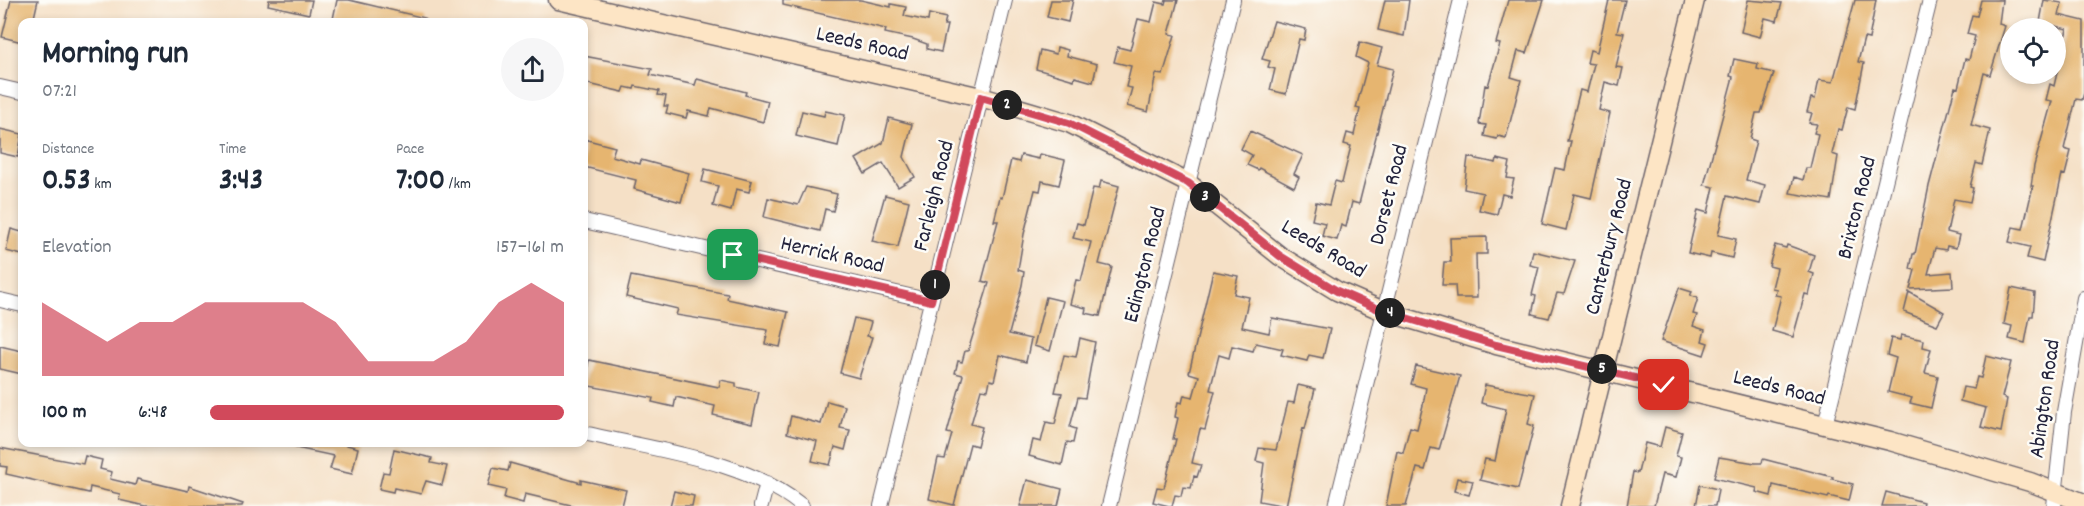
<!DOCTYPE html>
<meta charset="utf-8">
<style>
body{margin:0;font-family:Dekko,sans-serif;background:#f6f6f7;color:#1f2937;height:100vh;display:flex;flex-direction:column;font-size:22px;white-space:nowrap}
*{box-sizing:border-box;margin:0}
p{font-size:20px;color:#747a83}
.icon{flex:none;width:33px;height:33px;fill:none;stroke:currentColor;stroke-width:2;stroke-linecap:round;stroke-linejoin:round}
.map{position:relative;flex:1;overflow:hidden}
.side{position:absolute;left:18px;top:18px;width:570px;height:429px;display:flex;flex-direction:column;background:#fff;border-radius:12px;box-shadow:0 3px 9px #0003}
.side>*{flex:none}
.controls{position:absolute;left:2000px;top:18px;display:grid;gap:12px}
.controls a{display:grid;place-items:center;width:66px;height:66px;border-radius:50%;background:#fff;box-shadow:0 3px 9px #0003;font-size:30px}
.pin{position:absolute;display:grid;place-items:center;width:51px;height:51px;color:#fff;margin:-26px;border-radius:12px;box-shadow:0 3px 9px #0006}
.km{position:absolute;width:30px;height:30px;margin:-15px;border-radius:50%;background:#222;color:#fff;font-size:16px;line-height:30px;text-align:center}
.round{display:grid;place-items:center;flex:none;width:63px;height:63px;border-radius:32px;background:#f6f6f7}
.overview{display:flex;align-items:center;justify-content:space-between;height:102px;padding:0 24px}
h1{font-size:33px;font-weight:700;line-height:45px}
.metrics{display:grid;grid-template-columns:repeat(3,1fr);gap:9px;height:102px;padding:6px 24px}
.metrics div{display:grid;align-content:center}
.metrics b{font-size:30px;font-weight:700}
.metrics small{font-size:16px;font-weight:400}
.metrics p{font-size:16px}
.chart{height:168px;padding:12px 24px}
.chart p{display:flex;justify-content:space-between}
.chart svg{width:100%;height:108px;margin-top:6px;fill:#d1495b;opacity:.7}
ul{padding:0 24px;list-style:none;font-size:20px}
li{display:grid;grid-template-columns:96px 72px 1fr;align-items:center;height:45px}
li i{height:15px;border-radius:8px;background:#d1495b}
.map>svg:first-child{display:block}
.building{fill:#e6b56f}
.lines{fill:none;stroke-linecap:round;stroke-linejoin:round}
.street-casing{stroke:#6c646c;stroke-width:16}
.secondary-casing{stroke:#6c646c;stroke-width:21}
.street{stroke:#fff;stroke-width:14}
.secondary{stroke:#fde5c5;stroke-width:18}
.route-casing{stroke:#fff;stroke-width:12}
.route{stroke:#d1495b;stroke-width:8}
.labels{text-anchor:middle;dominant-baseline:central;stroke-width:5;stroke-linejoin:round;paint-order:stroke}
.street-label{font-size:22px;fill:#22223b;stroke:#fdfcf7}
</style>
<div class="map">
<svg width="2084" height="506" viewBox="0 0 2084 506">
<rect width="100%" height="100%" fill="#fdfcf7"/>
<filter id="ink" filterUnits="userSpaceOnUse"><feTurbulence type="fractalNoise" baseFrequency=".0167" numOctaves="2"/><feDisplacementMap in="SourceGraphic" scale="12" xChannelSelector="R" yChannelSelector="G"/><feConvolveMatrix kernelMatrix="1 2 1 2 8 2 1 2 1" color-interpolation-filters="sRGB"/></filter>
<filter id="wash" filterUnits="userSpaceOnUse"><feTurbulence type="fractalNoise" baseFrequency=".008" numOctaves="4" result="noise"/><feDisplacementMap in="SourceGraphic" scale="24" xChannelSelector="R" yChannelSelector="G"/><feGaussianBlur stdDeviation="1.35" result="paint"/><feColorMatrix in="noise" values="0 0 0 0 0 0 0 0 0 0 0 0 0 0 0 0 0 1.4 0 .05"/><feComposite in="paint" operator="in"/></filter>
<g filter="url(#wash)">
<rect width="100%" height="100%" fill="#f5e0c6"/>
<g id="blocks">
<path class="building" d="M11,0H38L33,22H22V42L2,37Z
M269,0H312L309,14L268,5Z
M337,0H349L425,18V22H350L333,19Z
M783,0H861L891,7V4L906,7L904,16L928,21L929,14L946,18L944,25H947L941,52L927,49V44L913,39L885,33L886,29L783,5Z
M1051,0H1073L1068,22L1047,17Z
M1166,0H1178L1169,34L1175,35L1163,75L1156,74L1148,112L1127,106L1132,88L1126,87L1131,66L1114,62L1118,47L1130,50L1138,19L1151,22L1156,2L1165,4Z
M1385,0H1409L1404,36L1378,30Z
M1508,0H1544L1527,53L1518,51L1511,77L1521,80L1506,138L1498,136L1497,139L1484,136L1486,125L1479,124L1485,85L1488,86L1500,44L1496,43Z
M1609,0H1625L1617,32L1624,33L1616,67L1623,68L1619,86L1605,82L1599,110L1610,113L1591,198L1574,194L1566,230L1542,224L1555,168L1565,170L1571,141H1567L1580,90L1587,92L1594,64L1587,63L1590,50L1597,52Z
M1748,0L1782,3L1777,21L1765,18L1760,37L1741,32Z
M1855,0H1876L1869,39L1864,38L1858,62L1864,63L1855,109L1848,107L1842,130L1838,129L1832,154L1838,156L1831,200L1790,193L1794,177L1803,180L1806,168H1810L1818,134L1814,133L1817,124L1809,123L1812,113L1807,112L1811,98L1815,99L1819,80L1833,82Z
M1981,0H2002L1999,24L2005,26L1990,75L1984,73L1971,125L1990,130L1982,165L1976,163L1970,187L1973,188L1970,202L1954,199L1947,232L1959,235L1956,248L1947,246L1946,250L1935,248L1928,274L1952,272L1953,287L1910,289L1915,270L1910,269L1913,254H1915L1929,186L1955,87L1958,88L1965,59L1969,60L1975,36L1967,34L1972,15L1977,16Z
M2044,0L2062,3L2059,15L2084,21V93L2082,100L2076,99L2064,149L2071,151L2065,175L2062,174L2043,262L2027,258L2030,247L2009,242L2013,227L2023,229L2033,186H2031L2034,166L2052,101L2046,100L2050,84L2054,86L2067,29L2040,22Z
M1274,21L1306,29L1304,40L1299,39L1286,94L1270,90L1275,69L1268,67L1270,61L1262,59Z
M1360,42L1382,48L1377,65L1393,69L1359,204L1352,202L1346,227L1341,225L1337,240L1322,236L1325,223L1312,220L1316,202L1329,205L1335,181L1342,183L1351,146L1344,144L1347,133L1354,135L1360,109L1356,108L1368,63L1356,57Z
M1057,47L1068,50L1067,56L1097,64L1093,82L1075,77L1074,80L1036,69L1040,50L1056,54Z
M584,56L652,69L650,75L695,85L697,79L746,92L745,95L768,101L763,122L711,108L709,116L688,111L686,118L666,113L668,106H664L666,96L658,95L659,91L635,86L634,89L625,87L623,92L584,83Z
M1734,59L1758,64L1757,69L1774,73L1761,113H1756L1750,139L1756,141L1746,180L1765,185L1760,204L1727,196L1718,235L1736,239L1732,258L1711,253L1710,258L1688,253L1698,210L1708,213L1714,187L1704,185L1733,77L1730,76Z
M802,111L824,116L825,111L845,115L838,146L796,136Z
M889,118L912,124L904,157L915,177L898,187L883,163L865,174L856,159L883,143Z
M0,129L22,134L18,157L0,153Z
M1250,131L1303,155L1294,174L1299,177L1294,187L1259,168L1258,170L1247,165L1252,155L1241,149Z
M584,139L615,147L612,156L640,164L641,160L689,173L681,202L634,189L636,180L584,167Z
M1040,154L1065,160L1059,185L1042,181L1040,191L1035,190L1024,234L1018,270L1024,272L1022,285L1009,334L1031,339L1026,362L1000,355L994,381L990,380L988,390L981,389L971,424L982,427L977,446L970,444L954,505L929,499L938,458L945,459L952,434L947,433L963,375L955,373L958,361L962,362L965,351H968L989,283L982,281L998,221H994L1000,197L1002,198L1011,160L1019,162L1021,155L1039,159Z
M1468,157L1496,163L1497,159L1510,162L1507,178L1514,179L1510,196L1502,194L1497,214L1479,210L1483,193L1464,189Z
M705,169L752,181L749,192L736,189L731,211L713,206L718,186L702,182Z
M1101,181L1119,186L1099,264L1112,267L1100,316L1085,313L1086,308L1070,304L1076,280L1081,281L1091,242L1073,238L1077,223L1084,225L1093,188L1099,189Z
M806,187L837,194L833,211L825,209L820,231L764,217L768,198L798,205Z
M885,195L909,201L898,247L872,241Z
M11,229L22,232V255L6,251Z
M1487,237V254H1476L1477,298H1456L1455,285H1442L1444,262H1451L1450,238Z
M1775,245L1786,248L1787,245L1814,255L1809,272L1814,274L1809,295L1805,294L1793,337L1772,331L1781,296L1775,295L1777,289L1772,288L1777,268L1769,266Z
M1533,251L1575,261L1564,294L1557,293L1549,318L1532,314L1536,296L1532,295L1539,267L1530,265Z
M1213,271L1238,276L1234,294L1249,297L1242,327L1269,333L1272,318L1330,329L1323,358L1309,355L1307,361L1281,355L1283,349L1256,343L1253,351L1232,346L1229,358L1219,355L1210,390L1215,391L1205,430L1200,429L1192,463L1201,465L1197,477L1194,476L1191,488L1183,487L1181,496L1175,495L1172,506H1169L1153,502L1157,487L1164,488L1176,439H1173L1178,418L1175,417L1178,402L1182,403L1184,395L1193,397L1199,376L1189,373Z
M631,276L728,294L727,299L788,312L780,347L765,344L768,330L676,315L678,309L626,297Z
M1679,288L1692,292L1690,296L1698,298L1693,314L1697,315L1693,326L1705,330L1702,341L1708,343L1704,355L1661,341Z
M2011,288L2035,293L2033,316H2030L2025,343L2009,339L2012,326L2004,324Z
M1909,292L1944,312L1937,325L1904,312Z
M1046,297L1063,301L1050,351L1034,346Z
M854,318L871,322L867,336L872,337L859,378L840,373Z
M1901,335L1924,340L1923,347L1931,349L1925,373L1938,376L1931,408L1910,403L1912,398L1888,392L1896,358L1887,355L1891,338L1900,340Z
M1080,338L1095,342L1085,398L1078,397L1070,427L1076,429L1073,443L1067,442L1062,465L1029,456L1033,440L1041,442L1046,422L1055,424L1062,393L1055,392L1064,355L1076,357Z
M0,346L22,351V374L0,369Z
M1986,356L2011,362L2002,397L2007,399L2001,432L1981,427L1986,408L1960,401L1963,387L1974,389L1977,377L1981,378Z
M589,360L719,387L721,380L736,383V387L759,392L752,424L713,415L715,406L676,397L674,407L652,402L653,398L584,385Z
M1416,366L1460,376L1439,450L1431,448L1425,470L1417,468L1406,506H1386L1397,451L1403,453L1410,427L1417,429L1423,405L1426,388L1411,384Z
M1298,385L1315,389L1305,429L1303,428L1286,506L1259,501L1264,463L1256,461L1259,448L1276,450L1288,402L1294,403Z
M1485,385L1535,394L1528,424L1534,426L1518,489L1480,480L1485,459L1495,461L1506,409L1481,403Z
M827,401L845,406L840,428L850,430L845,450L835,447L830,465L812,461L817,441L787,433L791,416L821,424Z
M1665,427L1682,432L1676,456L1681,457L1676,477L1662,474L1654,506H1627L1633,472L1638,473L1645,443L1660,447Z
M297,442H336L358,448L352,474L330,469L334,456L296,448Z
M0,448L83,464L85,456L102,460L100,469L112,472L110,479L135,485L137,479L188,491L189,486L243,504L242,506H145L119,500L120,494L90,487L89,493L6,474L7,467L0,466Z
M394,449L432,458L431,463L447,466L442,485L426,481L421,494L394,488L393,492L379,489L383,472L389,473Z
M1719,457L1755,463H1762L1763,459L1833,477L1832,479L1853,484L1849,501L1829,496L1828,498L1773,485L1771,496L1756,492L1757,488L1714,478Z
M510,463L581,483V480L626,490L622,506H575L525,494L523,503L504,498L506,490L488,486L493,468L508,471Z
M1457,478L1473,481L1469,495L1454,491Z
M1027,480L1062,489L1058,506H1020Z
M1700,485L1718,489L1715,506H1696Z
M674,491L694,496L692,506H670Z
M1886,492L1923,502L1922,506H1882Z"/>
</g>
</g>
<g filter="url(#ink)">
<use href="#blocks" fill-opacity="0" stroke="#6c646c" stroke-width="1.5"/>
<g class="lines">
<defs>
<path id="street" d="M0,87L22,92
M584,221L931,301
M0,300L22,305
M1825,425L1930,0
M584,433C653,450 745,459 802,506
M761,506L767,483
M881,506L1005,0
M1109,506L1233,0
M1336,506L1461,0
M2054,506L2064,412L2084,298"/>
<path id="secondary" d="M558,0L981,97L1069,123L1188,183L1280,256L1337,291L1383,311L1496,345L1890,441L2030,482L2084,503
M1570,506L1695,0"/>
</defs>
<use href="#street" class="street-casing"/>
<use href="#secondary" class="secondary-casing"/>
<use href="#street" class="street"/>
<use href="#secondary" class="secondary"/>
</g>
</g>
<g class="lines" filter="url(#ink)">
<defs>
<path id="route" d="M733,255L931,301L981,97L1069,123L1188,183L1280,256L1337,291L1383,311L1496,345L1664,385"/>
</defs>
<use href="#route" class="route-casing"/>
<use href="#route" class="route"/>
</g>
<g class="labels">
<g class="street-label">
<text transform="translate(862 45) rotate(13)">Leeds Road</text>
<text transform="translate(1390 195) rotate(-76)">Dorset Road</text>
<text transform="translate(935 196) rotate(-76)">Farleigh Road</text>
<text transform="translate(1858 208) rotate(-76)">Brixton Road</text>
<text transform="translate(1610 247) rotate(-76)">Canterbury Road</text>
<text transform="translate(1323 250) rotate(31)">Leeds Road</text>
<text transform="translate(832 256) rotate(13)">Herrick Road</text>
<text transform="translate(1146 265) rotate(-76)">Edington Road</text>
<text transform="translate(1779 389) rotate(14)">Leeds Road</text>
<text transform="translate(2046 399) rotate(-82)">Abington Road</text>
</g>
</g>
</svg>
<div class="controls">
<a><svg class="icon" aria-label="locate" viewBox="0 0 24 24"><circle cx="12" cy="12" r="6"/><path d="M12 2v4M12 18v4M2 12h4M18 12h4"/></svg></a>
</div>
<div class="pin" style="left:733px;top:255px;background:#1e9e55"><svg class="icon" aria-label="arrive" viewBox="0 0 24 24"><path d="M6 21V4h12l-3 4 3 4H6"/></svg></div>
<div class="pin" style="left:1664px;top:385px;background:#d93025"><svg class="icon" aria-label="check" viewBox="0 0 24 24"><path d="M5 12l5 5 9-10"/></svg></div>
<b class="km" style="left:935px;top:285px">1</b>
<b class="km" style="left:1007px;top:105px">2</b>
<b class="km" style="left:1205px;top:197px">3</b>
<b class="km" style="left:1390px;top:313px">4</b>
<b class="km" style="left:1602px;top:369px">5</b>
<section class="side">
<div class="overview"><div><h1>Morning run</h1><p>07:21</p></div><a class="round"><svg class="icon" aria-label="share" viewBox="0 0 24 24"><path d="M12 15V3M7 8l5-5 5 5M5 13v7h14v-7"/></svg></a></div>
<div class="metrics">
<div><p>Distance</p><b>0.53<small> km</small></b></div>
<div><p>Time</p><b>3:43</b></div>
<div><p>Pace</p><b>7:00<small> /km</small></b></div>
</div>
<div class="chart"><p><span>Elevation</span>157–161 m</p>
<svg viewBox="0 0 160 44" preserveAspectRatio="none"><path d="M0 44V14L10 22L20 30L30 22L40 22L50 14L60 14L70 14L80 14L90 22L100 38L110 38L120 38L130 30L140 14L150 6L160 14V44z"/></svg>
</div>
<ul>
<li><b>100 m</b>6:48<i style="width:100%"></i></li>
</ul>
</section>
</div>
